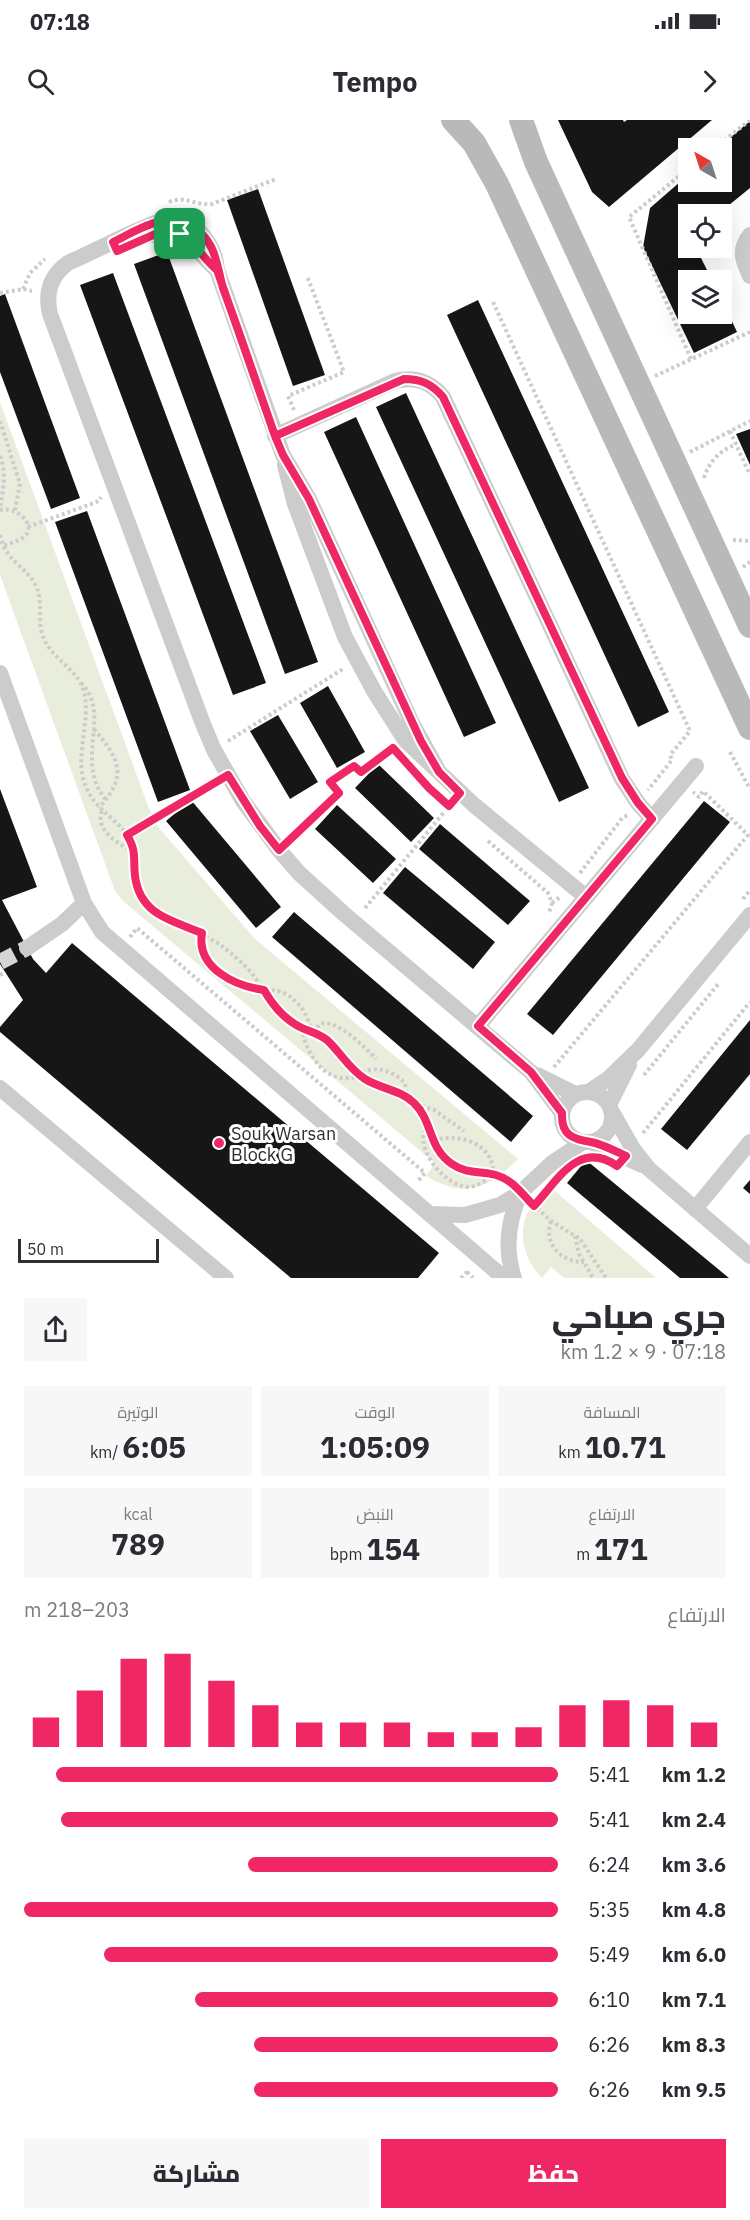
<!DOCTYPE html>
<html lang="ar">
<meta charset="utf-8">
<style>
body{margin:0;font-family:"IBM Plex Sans",Cairo,sans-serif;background:#f7f7f7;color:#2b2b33;direction:rtl;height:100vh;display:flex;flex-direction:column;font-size:22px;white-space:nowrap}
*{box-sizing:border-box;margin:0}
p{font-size:20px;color:#7c7c81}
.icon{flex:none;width:33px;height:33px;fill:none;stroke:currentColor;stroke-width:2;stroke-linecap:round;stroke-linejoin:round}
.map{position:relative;height:1158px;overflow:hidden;direction:ltr}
.panel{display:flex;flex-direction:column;background:#fff;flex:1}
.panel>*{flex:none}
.needle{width:39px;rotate:321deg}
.controls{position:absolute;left:678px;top:18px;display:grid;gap:12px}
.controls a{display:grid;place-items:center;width:54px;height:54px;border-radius:0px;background:#fff;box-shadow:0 6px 24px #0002;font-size:30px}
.scale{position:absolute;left:18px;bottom:15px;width:141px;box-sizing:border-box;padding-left:6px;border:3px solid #2f2f2f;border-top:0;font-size:16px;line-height:21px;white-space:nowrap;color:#2f2f2f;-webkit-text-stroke:4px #fff;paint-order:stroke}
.pin{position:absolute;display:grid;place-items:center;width:51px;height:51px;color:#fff;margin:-26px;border-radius:12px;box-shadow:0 3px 9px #0006}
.round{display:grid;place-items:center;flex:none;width:63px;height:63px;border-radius:0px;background:#f7f7f7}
.headline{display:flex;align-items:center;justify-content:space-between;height:102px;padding:0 24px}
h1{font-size:33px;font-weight:800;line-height:45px}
.metrics{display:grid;grid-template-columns:repeat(3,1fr);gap:9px;height:102px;padding:6px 24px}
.metrics div{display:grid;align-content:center;border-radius:0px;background:#f7f7f7;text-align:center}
.metrics b{font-size:30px;font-weight:800}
.metrics small{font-size:16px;font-weight:400}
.metrics p{font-size:16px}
.chart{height:168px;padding:12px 24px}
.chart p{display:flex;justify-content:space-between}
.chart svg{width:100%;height:108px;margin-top:6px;stroke:#f02765;stroke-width:6}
.action{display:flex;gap:12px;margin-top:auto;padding:12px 24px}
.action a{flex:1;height:69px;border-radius:0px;background:#f02765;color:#fff;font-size:24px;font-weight:800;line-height:69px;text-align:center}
.action a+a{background:#f7f7f7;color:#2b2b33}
ul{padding:0 24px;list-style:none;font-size:20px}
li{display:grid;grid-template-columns:96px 72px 1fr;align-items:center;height:45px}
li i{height:15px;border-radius:8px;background:#f02765}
.status{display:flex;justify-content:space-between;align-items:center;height:42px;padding:0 30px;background:#fff;direction:ltr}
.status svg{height:16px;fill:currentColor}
header{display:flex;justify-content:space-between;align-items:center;height:78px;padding:0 24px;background:#fff;font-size:27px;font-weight:800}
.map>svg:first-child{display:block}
.green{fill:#e9eddc}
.building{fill:#161616}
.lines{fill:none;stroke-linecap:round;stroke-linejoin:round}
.street-tunnel{stroke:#d5d5d5;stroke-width:16;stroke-dasharray:16 8;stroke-linecap:butt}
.path{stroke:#ccc;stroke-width:4;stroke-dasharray:3 3;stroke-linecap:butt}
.street{stroke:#ccc;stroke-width:16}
.secondary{stroke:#b9b9b9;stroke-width:24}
.route-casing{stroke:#fff;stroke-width:12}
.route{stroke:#f02765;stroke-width:8}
.poi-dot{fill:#f02765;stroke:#fff;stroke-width:2}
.labels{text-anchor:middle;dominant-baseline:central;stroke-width:6;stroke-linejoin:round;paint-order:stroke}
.poi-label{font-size:18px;fill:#2f2f2f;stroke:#fff;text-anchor:start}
</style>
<div class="status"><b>07:18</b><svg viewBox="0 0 49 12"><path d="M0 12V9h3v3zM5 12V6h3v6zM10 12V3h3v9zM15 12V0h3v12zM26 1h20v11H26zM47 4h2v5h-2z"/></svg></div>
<header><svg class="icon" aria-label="forward" viewBox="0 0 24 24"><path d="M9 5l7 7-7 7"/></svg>Tempo<svg class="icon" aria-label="search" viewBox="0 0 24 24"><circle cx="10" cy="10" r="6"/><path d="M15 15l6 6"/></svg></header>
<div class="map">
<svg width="750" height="1158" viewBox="0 0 750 1158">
<rect width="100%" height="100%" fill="#fff"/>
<path class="green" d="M0,282L148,686L159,708L255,819L518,1039C489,1069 464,1079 426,1056L435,1043L123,781L115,771L0,455Z
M548,1066H549L656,1158H564L551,1147L542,1158C524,1139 516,1113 530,1088C535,1081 543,1073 548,1066Z"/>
<path class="building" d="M558,0H623L624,2L627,0H712L609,87L592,72Z
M750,1V68L718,94H688V128H698V132L712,160H688V194H722V180L737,212L694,233L643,127L650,88L688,55V62H722V28H718Z
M258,69L325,255L293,266L227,80Z
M167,132L318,542L285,554L134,144Z
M113,153L266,563L233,575L80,165Z
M5,174L80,378L51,389L0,252V176Z
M478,180L669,592L638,607L447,195Z
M406,273L589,668L559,682L376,287Z
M356,297L496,603L464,617L324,312Z
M750,309V345L736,314Z
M87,391L190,670L158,682L55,402Z
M328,566L365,632L337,648L300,583Z
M278,595L318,662L290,679L250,611Z
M378,644L434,698L411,722L355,668Z
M0,669L37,767L2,780L33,839L46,853L72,823L439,1133L418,1158H291L0,912V907L23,880L0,844Z
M191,680L281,787L256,808L166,701Z
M704,681L730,702L553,915L527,894Z
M337,685L396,739L373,763L315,709Z
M440,704L530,781L508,805L419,729Z
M405,747L495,822L473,849L383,773Z
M294,792L533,996L511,1022L272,817Z
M750,900V954L687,1030L661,1009Z
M586,1040L729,1158H680L567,1063Z
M750,1060V1074L743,1068Z"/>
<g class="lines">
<path class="street-tunnel" d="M0,842L27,828"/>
<path class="path" d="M715,28L750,0
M688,49L629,97L691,239
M169,82C185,75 196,86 212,84L276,59
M23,169L30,153L45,139
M0,173L23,169L32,171
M493,182L690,611L670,635L672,640L648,670
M655,256L750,212
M294,290L288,276L344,252L307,156
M0,301L20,364L15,390
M730,311L750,355
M690,332L750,301
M0,336C7,355 3,369 0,389
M704,358C709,341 720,331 736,324
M0,390C12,386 36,401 26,415C21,421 9,423 3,426
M28,407L99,381L101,377
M0,415C5,441 26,446 36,466C44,482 36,502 44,519C52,537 72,547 81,564C94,591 76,629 83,658C91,690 118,697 132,722C141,740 132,761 142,779C155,803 201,809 223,827C236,837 249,848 258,862C267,874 273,888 285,898C298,907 313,910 325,919C339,931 348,947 363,958C379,969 401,969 415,984C433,1002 428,1028 452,1044C469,1056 490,1051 508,1061
M733,420L750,421
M743,447L750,442
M81,563C113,595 73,640 106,680
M94,609C120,640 128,655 99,688
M228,621L343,549
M730,632L750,669
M102,691C94,711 121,725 135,733
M127,715L214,663
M290,719L339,673L330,662L354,646L361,652L392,628
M488,721L548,773L552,783L549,793
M580,753L623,697L629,695
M743,779L750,770
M552,783L560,777
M365,788L450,685
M202,813C196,843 228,863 254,869C264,871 276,868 286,874C300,882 308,895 311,911
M130,817L137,808L425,1053L418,1061
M0,855L4,853
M302,908C305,930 322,961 349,958C356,958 361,954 366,951C380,946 395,953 405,963L406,971L403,975
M313,912L320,904C336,898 365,927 376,939
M554,947L748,715L703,671L699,677L693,672
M644,955L719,863
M416,984L434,990L464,1011
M428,1004C411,1026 444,1066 468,1067C477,1067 486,1060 493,1055C495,1023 458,1012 433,1021
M643,1013L750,882
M533,1084L551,1101L580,1119L606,1158
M551,1101C543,1124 561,1142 584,1142
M575,1116L579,1134L593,1158
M467,1152L473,1158
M461,1158L469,1150"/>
<path class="street" d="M153,115C186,100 196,134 217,150
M750,115C738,130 743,141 750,156
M275,316L395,261C415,256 430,261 443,277L622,659L638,683L652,699
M285,345L295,384L345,517L374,571L405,620L474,685L586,777
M0,553L84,783L102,812L504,1158
M439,652L412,603L309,379L283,335L217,150C215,124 195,97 166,100C153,102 140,110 127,115C108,124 88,134 68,143C50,156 45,173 50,194L203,604L214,630L243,681L279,730L299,753L343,793L531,952L562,993
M27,828L62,804L84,783
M478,906L696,646
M537,955L575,974
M0,968L226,1158
M590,971L609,958L638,930L750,795
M562 997a25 25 0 1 1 50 0a25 25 0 1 1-50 0Z
M609,985L629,945
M612,992L633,1029L649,1049L750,1136
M591,1022L642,1045
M695,1089L750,1022
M429,1094L465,1095L500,1085L521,1072L552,1043L583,1022
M514,1158C504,1128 508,1100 521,1072"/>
<path class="secondary" d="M453,0L474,23L497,64L750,608
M521,0L536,42L750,506"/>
</g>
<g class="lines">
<defs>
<path id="route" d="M180,114C196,122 203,139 217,150L275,316L283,335L309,379L421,621L439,652L460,673L449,686L429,668L393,628L361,652L354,646L330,662L339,673L279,730L260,706L228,655L127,715C137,732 133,738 135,756C140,795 171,800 202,813C196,848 235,866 264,870C273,886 285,900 302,908C311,912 319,914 327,920C341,933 349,949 365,959C381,969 401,970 414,983C433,1001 428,1028 452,1044C466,1054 481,1051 496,1055C513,1060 522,1074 534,1086C557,1061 579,1019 617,1046L626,1036C615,1031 602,1024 591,1022C572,1019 561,1015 562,993L531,952L478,906L652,699L638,683L622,658L443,277C432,264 421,259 404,259L275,316C258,267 241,217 223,168C219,155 217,136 210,125C204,114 194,106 182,102C159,95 134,112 113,122L117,131L160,112L180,114"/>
</defs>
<use href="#route" class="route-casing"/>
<use href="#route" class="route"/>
</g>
<circle class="poi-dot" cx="219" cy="1023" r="6"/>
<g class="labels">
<g class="poi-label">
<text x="231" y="1013">Souk Warsan<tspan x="231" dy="21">Block G</tspan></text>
</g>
</g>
</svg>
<div class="controls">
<a><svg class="needle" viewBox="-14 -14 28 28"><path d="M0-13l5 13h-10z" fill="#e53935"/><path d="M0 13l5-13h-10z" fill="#7c7c81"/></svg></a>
<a><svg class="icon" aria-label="locate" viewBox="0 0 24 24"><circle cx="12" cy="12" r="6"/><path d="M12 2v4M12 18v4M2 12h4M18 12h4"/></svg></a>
<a><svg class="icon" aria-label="layers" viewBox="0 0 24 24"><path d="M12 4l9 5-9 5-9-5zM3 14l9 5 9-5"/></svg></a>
</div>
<div class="scale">50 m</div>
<div class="pin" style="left:180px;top:114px;background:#1e9e55"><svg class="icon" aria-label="arrive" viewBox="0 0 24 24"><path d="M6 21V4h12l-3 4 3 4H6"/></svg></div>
</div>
<section class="panel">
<div class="headline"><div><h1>جري صباحي</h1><p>07:18 · 9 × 1.2 km</p></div><a class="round"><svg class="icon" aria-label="share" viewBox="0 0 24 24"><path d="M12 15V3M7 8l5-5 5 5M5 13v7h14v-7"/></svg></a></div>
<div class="metrics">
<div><p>المسافة</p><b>10.71<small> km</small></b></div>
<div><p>الوقت</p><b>1:05:09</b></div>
<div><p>الوتيرة</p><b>6:05<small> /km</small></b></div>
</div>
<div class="metrics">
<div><p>الارتفاع</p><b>171<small> m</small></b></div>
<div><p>النبض</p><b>154<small> bpm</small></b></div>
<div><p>kcal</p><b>789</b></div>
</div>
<div class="chart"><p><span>الارتفاع</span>203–218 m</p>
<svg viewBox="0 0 160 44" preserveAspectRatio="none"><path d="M5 44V32M15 44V21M25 44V8M35 44V6M45 44V17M55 44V27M65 44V34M75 44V34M85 44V34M95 44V38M105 44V38M115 44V36M125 44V27M135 44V25M145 44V27M155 44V34"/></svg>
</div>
<ul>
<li><b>1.2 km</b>5:41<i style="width:94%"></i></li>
<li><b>2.4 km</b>5:41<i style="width:93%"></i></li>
<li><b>3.6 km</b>6:24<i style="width:58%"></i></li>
<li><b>4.8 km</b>5:35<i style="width:100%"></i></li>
<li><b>6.0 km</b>5:49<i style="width:85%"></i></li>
<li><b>7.1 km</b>6:10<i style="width:68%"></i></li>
<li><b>8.3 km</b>6:26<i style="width:57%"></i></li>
<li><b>9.5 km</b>6:26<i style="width:57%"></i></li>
</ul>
<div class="action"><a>حفظ</a><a>مشاركة</a></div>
</section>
